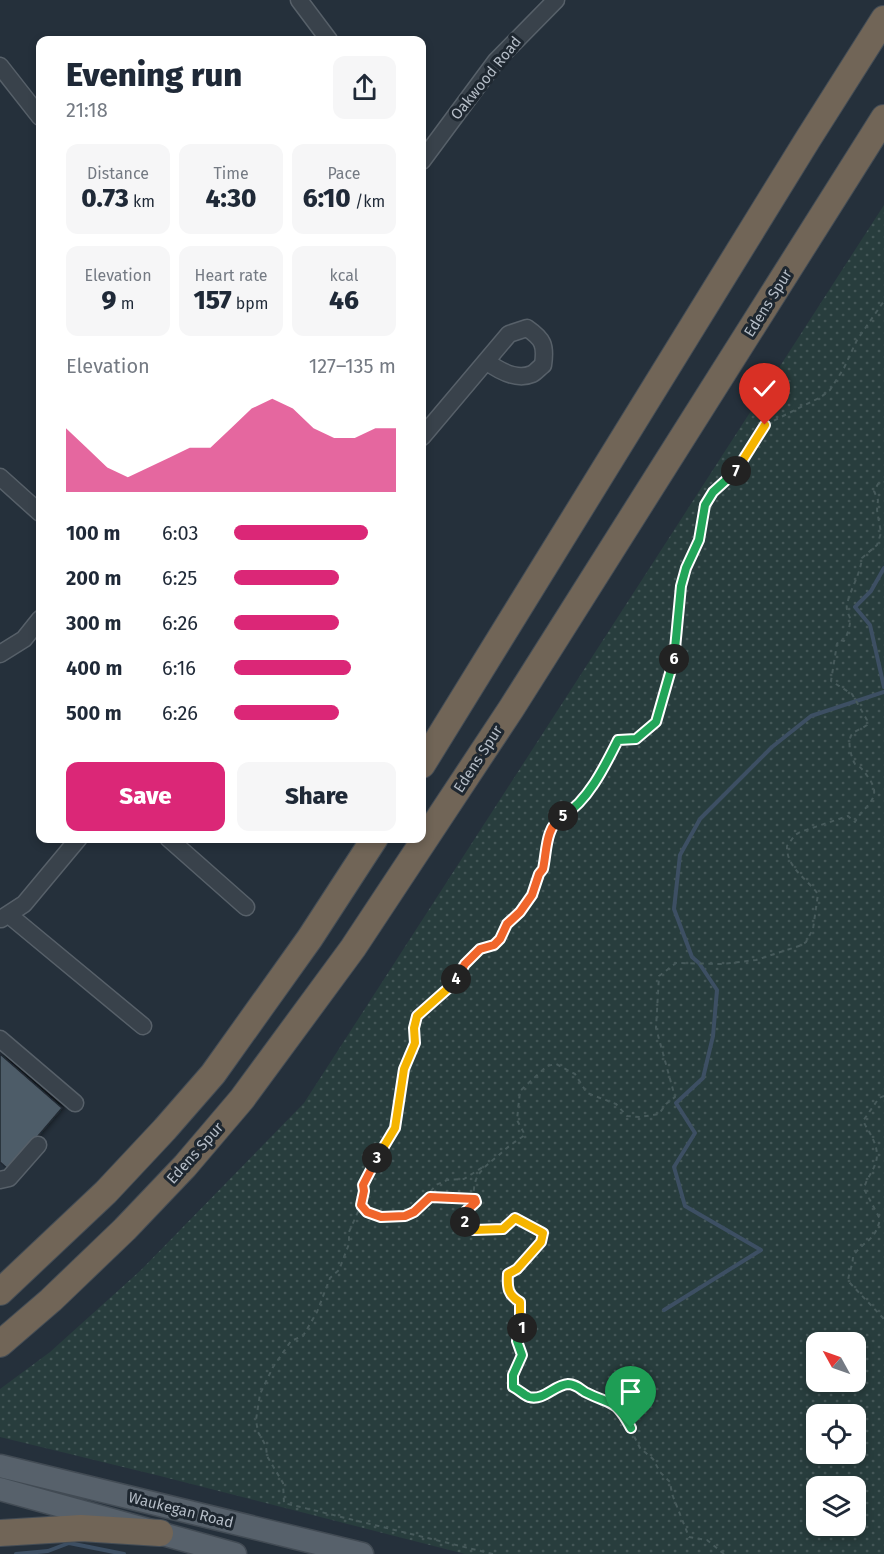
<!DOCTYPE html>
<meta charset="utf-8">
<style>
body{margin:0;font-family:"Fira Sans",sans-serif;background:#f6f6f7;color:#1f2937;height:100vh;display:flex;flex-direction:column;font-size:22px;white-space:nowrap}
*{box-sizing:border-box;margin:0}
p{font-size:20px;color:#747a83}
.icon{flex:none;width:33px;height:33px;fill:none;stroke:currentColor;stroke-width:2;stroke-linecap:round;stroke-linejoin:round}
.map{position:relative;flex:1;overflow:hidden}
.details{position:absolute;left:36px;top:36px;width:390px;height:807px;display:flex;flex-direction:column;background:#fff;border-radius:12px;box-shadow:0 3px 9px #0003}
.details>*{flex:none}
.needle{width:39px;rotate:310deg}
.buttons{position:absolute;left:806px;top:1332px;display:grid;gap:12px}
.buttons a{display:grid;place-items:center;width:60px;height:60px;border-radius:12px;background:#fff;box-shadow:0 3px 9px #0003;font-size:30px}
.pin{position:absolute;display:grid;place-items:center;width:51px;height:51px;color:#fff;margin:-62px -26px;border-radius:50% 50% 50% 0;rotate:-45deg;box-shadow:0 0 6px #0007}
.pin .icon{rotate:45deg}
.km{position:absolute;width:30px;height:30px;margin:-15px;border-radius:50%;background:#222;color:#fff;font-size:16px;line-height:30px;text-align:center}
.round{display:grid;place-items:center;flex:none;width:63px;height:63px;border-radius:12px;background:#f6f6f7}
.overview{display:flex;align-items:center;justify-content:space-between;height:102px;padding:0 30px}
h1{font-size:33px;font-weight:800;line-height:45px}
.figures{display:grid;grid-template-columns:repeat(3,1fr);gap:9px;height:102px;padding:6px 30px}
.figures div{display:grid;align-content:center;border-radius:12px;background:#f6f6f7;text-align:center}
.figures b{font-size:26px;font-weight:800}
.figures small{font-size:16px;font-weight:400}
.figures p{font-size:16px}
.chart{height:168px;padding:12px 30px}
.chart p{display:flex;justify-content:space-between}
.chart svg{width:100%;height:108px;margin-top:6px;fill:#db2777;opacity:.7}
.cta{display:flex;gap:12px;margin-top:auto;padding:12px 30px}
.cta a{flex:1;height:69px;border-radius:12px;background:#db2777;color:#fff;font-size:24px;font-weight:800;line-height:69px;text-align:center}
.cta a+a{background:#f6f6f7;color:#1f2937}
ul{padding:0 30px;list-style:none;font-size:20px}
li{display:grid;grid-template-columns:96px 72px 1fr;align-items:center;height:45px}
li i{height:15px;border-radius:8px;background:#db2777}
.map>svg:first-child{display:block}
.park{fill:url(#park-dots);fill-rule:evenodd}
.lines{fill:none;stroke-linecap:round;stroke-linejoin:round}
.stream{stroke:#3d4f63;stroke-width:4}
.building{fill:#4e5b67;stroke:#202932;stroke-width:1.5;filter:url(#shadow)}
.minor-casing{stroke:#576069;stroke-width:19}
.major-casing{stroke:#424b54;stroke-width:25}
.highway-casing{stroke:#444d56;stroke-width:28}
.path{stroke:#475a5b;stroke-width:2;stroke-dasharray:4.5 4.5;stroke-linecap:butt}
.minor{stroke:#39424b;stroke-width:16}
.major{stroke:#57616b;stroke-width:22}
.highway{stroke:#716557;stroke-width:26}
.split-1-casing{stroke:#fff;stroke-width:12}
.split-2-casing{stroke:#fff;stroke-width:12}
.split-3-casing{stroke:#fff;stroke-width:12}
.split-4-casing{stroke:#fff;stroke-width:12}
.split-5-casing{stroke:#fff;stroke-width:12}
.split-6-casing{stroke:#fff;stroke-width:12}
.split-7-casing{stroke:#fff;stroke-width:12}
.split-8-casing{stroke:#fff;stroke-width:12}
.split-1{stroke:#22a559;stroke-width:8}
.split-2{stroke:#f5b400;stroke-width:8}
.split-3{stroke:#f0652b;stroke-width:8}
.split-4{stroke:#f5b400;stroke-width:8}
.split-5{stroke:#f0652b;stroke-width:8}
.split-6{stroke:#22a559;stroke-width:8}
.split-7{stroke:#22a559;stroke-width:8}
.split-8{stroke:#f5b400;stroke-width:8}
.labels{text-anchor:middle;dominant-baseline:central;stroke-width:6;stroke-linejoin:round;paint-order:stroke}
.street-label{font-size:15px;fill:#b5bdc7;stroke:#1e2730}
</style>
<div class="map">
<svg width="884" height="1554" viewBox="0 0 884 1554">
<defs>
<pattern id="park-dots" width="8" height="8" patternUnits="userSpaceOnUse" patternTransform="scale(1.5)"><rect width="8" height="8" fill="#283d3d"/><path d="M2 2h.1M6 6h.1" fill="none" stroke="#455758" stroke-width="1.8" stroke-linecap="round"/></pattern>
<filter id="shadow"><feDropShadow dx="4" dy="-4" stdDeviation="3" flood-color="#0009"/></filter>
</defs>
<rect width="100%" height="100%" fill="#25303b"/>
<path class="park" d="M884,205V1554H465L160,1476L0,1437V1389L50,1352L141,1270L304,1103ZM816,1342H855V1382H816ZM816,1414H855V1454H816ZM816,1486H855V1526H816Z"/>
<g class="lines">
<path class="stream" d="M884,568L871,591L855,607L870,625L884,687
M664,1310L761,1250L685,1206L674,1167L695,1133L676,1103L703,1078L713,1036L717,990L699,963L692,957L674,909L680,855L700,819L772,747L811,716L884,692
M16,1554L48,1551L69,1543L124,1554"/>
</g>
<path class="building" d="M0,1054L62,1108L9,1170L0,1162Z"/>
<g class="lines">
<defs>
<path id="minor" d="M299,0L329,40
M0,66L40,117
M422,161L496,61L556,0
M422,437L509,334L527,328C543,339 546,345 543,365C540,367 536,372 532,374C516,381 498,370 486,361
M0,477L40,513
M0,654L24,639L40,619
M168,838L246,907
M9,915L143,1026
M1,919L24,904L79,838
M0,1039L75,1103
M0,1180L9,1178L38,1145"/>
<path id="major" d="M0,1466L362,1554
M0,1489L235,1554"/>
<path id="highway" d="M422,765L808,139L884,19
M0,1292L106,1192L165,1129L213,1074L310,938L375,838
M0,1344L51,1300L125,1229L185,1166L242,1099L353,948L511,709L884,118
M0,1533L81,1528L160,1533"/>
</defs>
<use href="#minor" class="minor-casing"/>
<use href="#major" class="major-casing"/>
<use href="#highway" class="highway-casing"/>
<path class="path" d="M884,1096L879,1098L863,1121C870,1134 880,1147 876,1162C873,1172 866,1179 864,1189L880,1219C875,1242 864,1240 853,1256C853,1265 849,1272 848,1281L884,1319
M361,1205L367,1212L381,1217L405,1216L414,1212L430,1197L440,1199H475
M419,1205L436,1185L447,1180L464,1179L483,1167
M493,1554L284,1503L283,1483L267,1456L266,1446L258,1432L256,1420L260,1394L273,1367L291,1341L303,1336L317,1312L330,1278L339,1270L349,1244V1232L361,1205L364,1191L363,1185L395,1128L404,1069L415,1043L414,1028L417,1016L453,984L465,964L480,949L494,945L500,939L507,924L521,912L532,895L539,874L543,869L548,834L559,818L571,811L592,785L618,740L636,739L656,721L673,662L681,586L686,568L699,540L705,505L713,492L740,468L765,425L821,397L830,390L844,368L857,340L884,301
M724,1554L707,1540L689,1537L672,1494L670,1482L660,1472L653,1459L640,1448L622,1412L614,1403L585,1392L575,1385L566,1384L556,1387L537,1398L528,1397L513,1387C513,1382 512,1377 514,1372C518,1360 526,1353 517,1341L524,1322L520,1315V1302C508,1295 508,1288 508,1274L517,1269L541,1242L543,1233L531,1229L515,1218L503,1229L474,1230L463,1219L466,1211L475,1202C470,1177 482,1169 499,1155C507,1147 516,1141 525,1135L517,1120L520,1091L547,1066L556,1064L575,1074L587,1093L616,1104L627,1116L640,1117L659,1114L666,1104L675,1097L656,1028L659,976L676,963L722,964L756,960L802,945L806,942L813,929L818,894C807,879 786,867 787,846L795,835L800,832L848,816L855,822C865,804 884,799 868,777C864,771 861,767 855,764C851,757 846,739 853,733C857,730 863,728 867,725V720L852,694L831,681L837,644L839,640L844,641C847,636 851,624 850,618C848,613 846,610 847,604C851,588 860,575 862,558L877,545L881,533L877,510L878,500L874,491L878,484L884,482"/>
<use href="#minor" class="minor"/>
<use href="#major" class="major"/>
<use href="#highway" class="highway"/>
</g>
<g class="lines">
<defs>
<path id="split-1" d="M522,1328L517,1341L522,1355L513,1375V1387C519,1390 524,1395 529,1397C544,1401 554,1385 568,1384C575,1384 579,1388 585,1392C612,1406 614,1397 631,1428"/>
<path id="split-2" d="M465,1222L474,1230L503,1229L515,1218L543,1233L541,1242L517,1269L508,1274C507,1288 508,1295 520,1302V1315L524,1322L522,1328"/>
<path id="split-3" d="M377,1158L363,1185L364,1191L361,1205L367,1212L381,1217L405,1216L414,1212L430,1197L475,1199L476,1202L466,1211L463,1219L465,1222"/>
<path id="split-4" d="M377,1158L395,1128L404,1069L415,1043L414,1028L417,1016L453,984L456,979"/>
<path id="split-5" d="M456,979L465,964L480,949L494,945L500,939L507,924L520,912L532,895L539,874L543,869C547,851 545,827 563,816"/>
<path id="split-6" d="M563,816C588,801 605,766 618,740L636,739L656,722L674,659"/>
<path id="split-7" d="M674,659L681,586L686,568L699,540L705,505L713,492L736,471"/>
<path id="split-8" d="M736,471L765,425"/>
</defs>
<use href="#split-1" class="split-1-casing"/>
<use href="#split-2" class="split-2-casing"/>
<use href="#split-3" class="split-3-casing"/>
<use href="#split-4" class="split-4-casing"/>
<use href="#split-5" class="split-5-casing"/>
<use href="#split-6" class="split-6-casing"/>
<use href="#split-7" class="split-7-casing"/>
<use href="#split-8" class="split-8-casing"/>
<use href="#split-1" class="split-1"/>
<use href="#split-2" class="split-2"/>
<use href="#split-3" class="split-3"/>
<use href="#split-4" class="split-4"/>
<use href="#split-5" class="split-5"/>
<use href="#split-6" class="split-6"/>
<use href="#split-7" class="split-7"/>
<use href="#split-8" class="split-8"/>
</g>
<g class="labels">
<g class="street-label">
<text transform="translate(486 78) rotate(-51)">Oakwood Road</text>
<text transform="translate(768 303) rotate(-58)">Edens Spur</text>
<text transform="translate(478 759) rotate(-57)">Edens Spur</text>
<text transform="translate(195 1153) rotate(-48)">Edens Spur</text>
<text transform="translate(181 1510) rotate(14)">Waukegan Road</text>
</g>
</g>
</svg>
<div class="buttons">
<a><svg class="needle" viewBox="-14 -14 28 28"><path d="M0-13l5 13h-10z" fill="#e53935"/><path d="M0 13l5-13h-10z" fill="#747a83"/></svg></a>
<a><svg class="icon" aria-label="locate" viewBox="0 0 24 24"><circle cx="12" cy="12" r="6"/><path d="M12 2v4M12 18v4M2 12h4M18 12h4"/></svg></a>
<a><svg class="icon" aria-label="layers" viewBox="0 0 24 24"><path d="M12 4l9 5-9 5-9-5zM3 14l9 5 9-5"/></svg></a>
</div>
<div class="pin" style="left:631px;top:1428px;background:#1e9e55"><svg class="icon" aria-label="arrive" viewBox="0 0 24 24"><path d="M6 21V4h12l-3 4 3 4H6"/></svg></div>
<div class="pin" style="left:765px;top:425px;background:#d93025"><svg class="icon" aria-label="check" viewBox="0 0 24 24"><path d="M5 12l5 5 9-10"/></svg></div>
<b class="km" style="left:522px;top:1328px">1</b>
<b class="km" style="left:465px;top:1222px">2</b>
<b class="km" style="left:377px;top:1158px">3</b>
<b class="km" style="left:456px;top:979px">4</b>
<b class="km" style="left:563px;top:816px">5</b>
<b class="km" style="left:674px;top:659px">6</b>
<b class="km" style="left:736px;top:471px">7</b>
<section class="details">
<div class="overview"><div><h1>Evening run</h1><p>21:18</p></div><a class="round"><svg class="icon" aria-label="share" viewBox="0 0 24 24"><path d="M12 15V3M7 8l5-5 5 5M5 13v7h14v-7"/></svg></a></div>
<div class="figures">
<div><p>Distance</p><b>0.73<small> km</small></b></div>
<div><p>Time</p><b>4:30</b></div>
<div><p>Pace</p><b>6:10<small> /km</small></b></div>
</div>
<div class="figures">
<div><p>Elevation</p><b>9<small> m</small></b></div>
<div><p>Heart rate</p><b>157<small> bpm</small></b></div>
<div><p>kcal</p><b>46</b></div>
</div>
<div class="chart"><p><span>Elevation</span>127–135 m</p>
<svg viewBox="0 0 160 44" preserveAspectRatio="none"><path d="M0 44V18L10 26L20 34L30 38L40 34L50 30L60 26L70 26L80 18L90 10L100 6L110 10L120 18L130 22L140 22L150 18L160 18V44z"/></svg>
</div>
<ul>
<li><b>100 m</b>6:03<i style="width:83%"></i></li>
<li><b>200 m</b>6:25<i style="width:65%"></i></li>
<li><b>300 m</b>6:26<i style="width:65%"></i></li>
<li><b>400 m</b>6:16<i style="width:72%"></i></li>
<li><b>500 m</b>6:26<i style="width:65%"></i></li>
</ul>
<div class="cta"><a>Save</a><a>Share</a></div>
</section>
</div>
